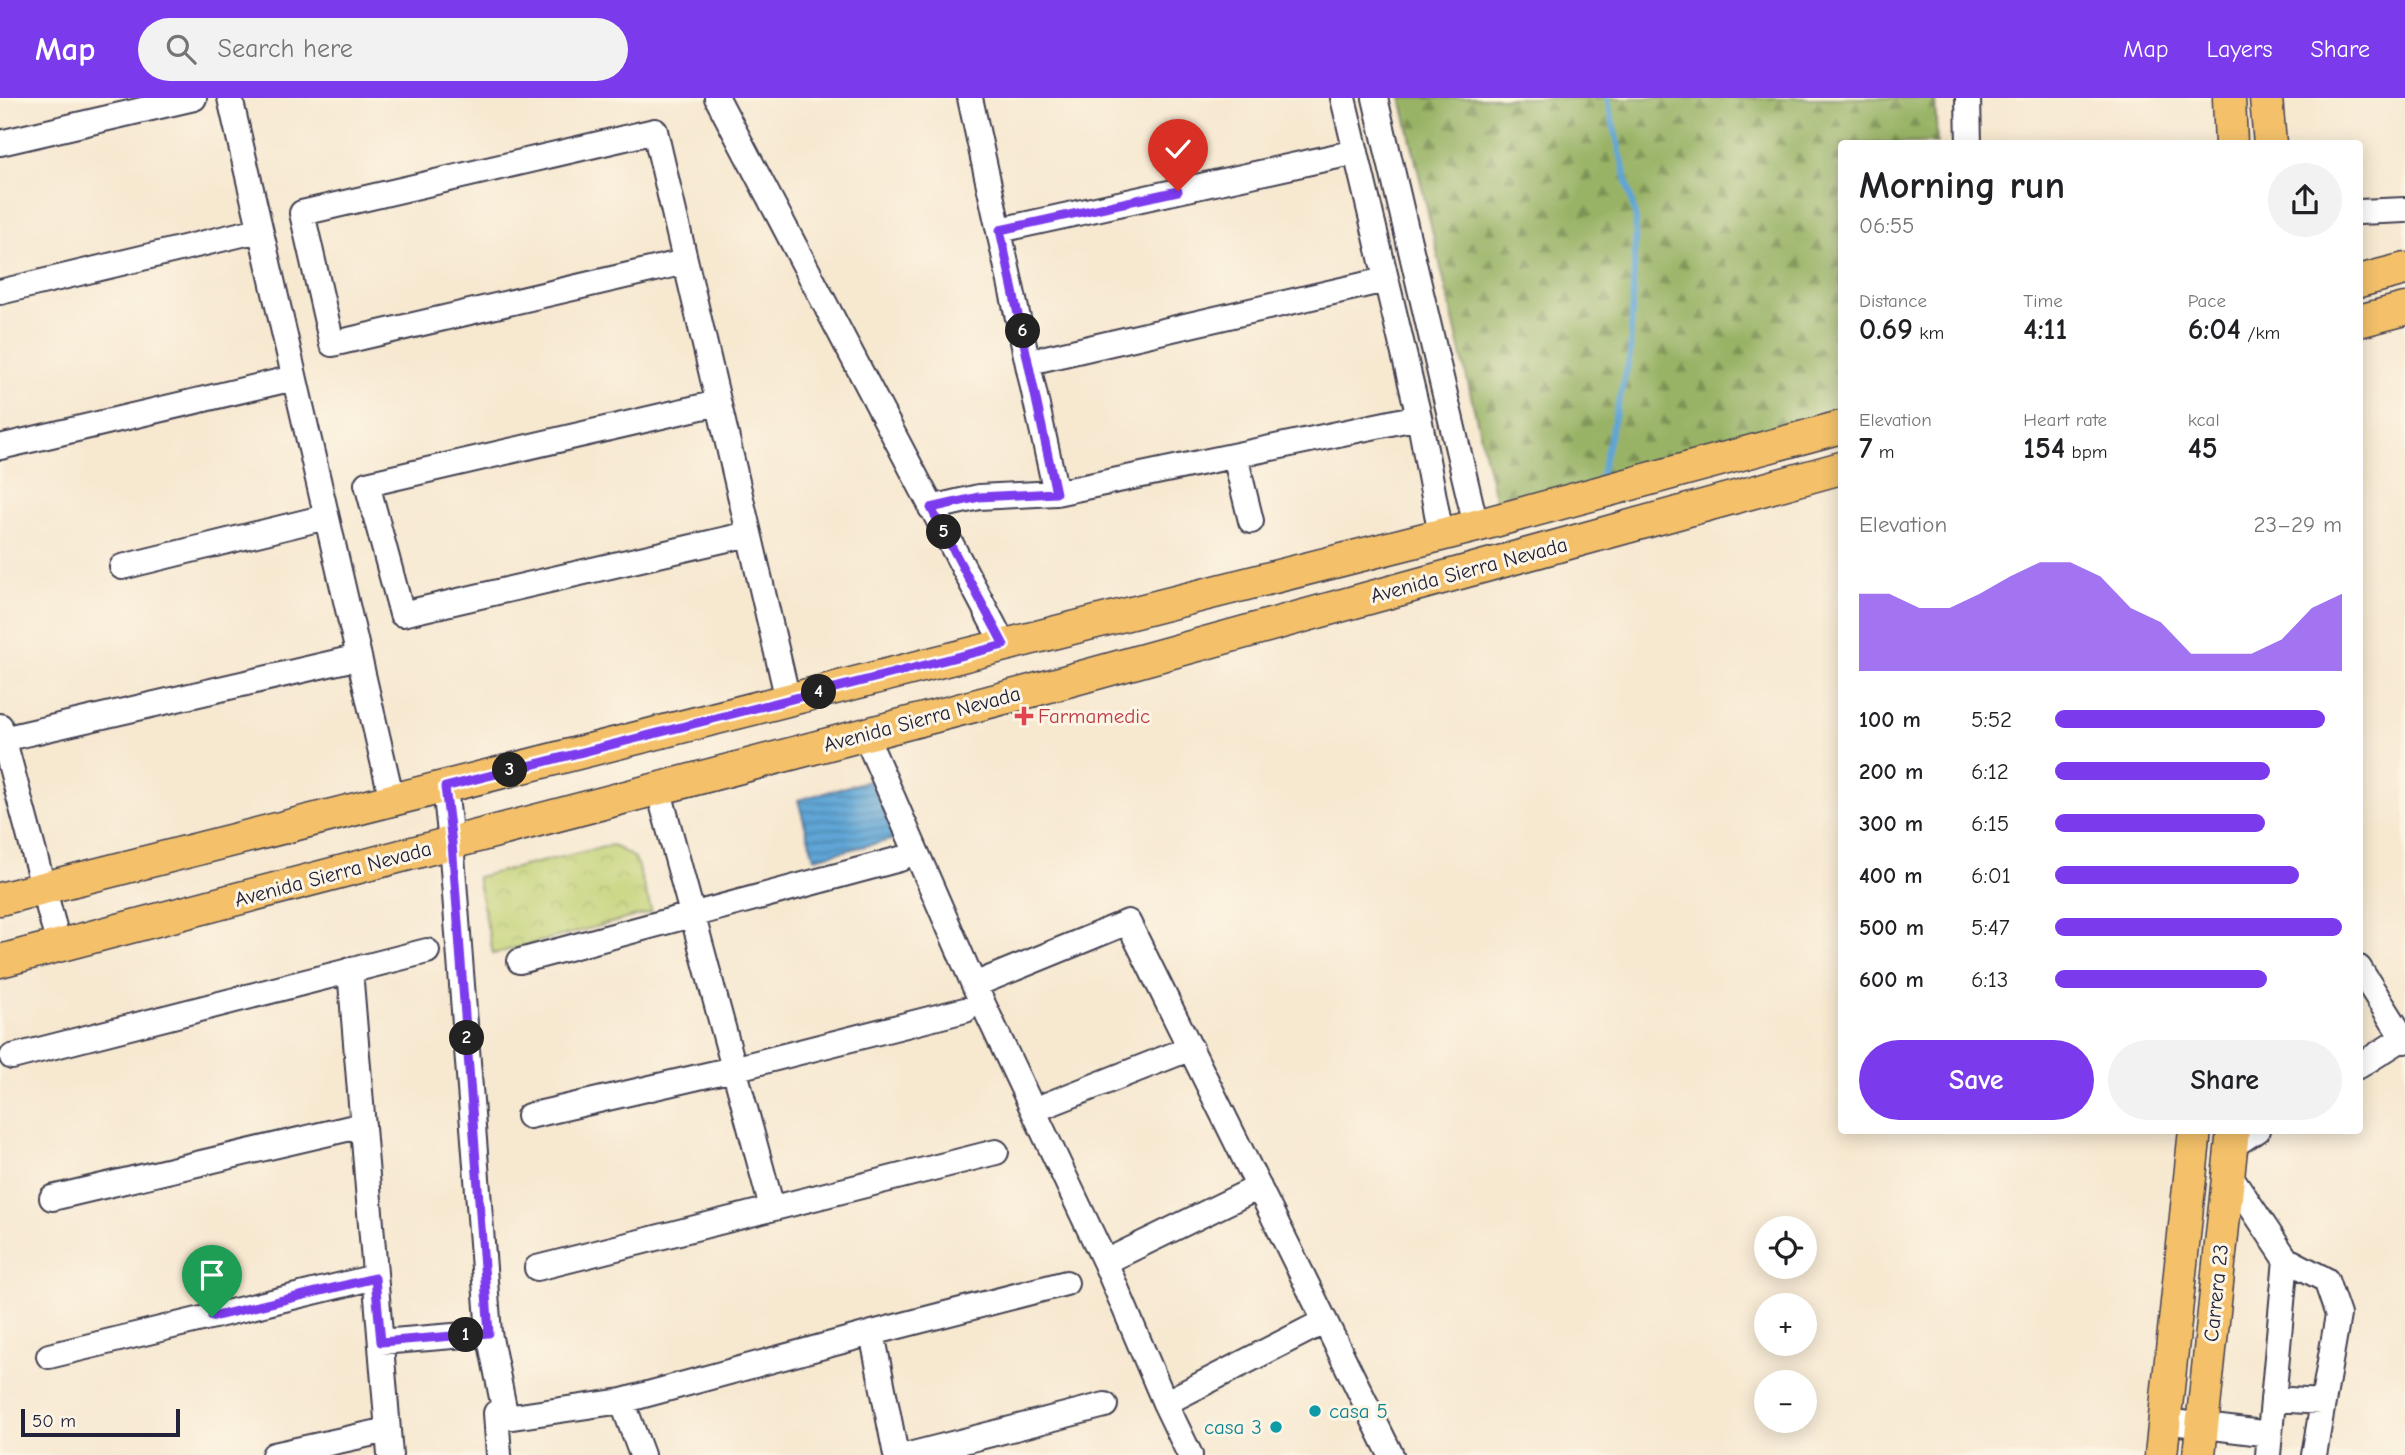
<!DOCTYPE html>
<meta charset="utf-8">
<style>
body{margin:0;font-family:"Comic Neue",sans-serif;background:#f2f2f2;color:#202124;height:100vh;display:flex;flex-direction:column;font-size:26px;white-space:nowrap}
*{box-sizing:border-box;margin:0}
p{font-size:23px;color:#757577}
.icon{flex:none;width:38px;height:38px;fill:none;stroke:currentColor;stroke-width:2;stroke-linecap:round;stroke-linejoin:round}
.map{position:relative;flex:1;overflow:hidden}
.sheet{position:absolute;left:1838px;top:42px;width:525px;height:994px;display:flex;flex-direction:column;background:#fff;border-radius:7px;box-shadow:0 4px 18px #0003}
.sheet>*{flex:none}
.tools{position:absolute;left:1754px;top:1118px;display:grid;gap:14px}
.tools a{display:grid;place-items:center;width:63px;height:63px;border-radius:50%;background:#fff;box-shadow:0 4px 18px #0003;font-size:35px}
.scale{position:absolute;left:21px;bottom:18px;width:159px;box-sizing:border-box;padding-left:7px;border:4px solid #22223b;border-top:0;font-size:19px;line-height:24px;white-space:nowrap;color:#22223b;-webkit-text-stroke:5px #fcf5e5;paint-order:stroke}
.pin{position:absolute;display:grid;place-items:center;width:60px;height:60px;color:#fff;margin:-72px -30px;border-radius:50% 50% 50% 0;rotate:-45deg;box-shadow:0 0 7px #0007}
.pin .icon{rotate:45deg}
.km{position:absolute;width:35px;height:35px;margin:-18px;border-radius:50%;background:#222;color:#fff;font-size:19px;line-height:35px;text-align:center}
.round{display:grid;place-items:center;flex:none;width:74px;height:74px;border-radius:37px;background:#f2f2f2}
.headline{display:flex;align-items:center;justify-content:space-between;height:119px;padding:0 21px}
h1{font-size:38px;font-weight:700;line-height:52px}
.figures{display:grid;grid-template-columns:repeat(3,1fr);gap:10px;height:119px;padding:7px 21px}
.figures div{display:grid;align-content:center}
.figures b{font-size:30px;font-weight:700}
.figures small{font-size:19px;font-weight:400}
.figures p{font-size:19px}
.chart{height:196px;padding:14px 21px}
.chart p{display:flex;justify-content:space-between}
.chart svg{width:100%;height:126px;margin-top:7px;fill:#7c3aed;opacity:.7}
.cta{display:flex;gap:14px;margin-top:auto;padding:14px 21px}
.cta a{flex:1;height:80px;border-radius:42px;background:#7c3aed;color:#fff;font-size:28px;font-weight:700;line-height:80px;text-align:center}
.cta a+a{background:#f2f2f2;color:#202124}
ul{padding:0 21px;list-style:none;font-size:23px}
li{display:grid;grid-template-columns:112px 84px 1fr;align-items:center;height:52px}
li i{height:18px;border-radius:9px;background:#7c3aed}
header{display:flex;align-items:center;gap:42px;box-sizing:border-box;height:98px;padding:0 35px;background:#7c3aed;color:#fff}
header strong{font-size:33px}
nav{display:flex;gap:38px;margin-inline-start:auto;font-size:24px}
.search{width:490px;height:63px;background:#f2f2f2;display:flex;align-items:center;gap:18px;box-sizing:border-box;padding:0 24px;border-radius:38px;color:#757577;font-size:26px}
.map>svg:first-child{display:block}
.forest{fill:url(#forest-firs);stroke:#5e6a50;stroke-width:2}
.park{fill:url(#park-crowns);stroke:#727a58;stroke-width:2}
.water{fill:url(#water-rules);stroke:#406488;stroke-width:2}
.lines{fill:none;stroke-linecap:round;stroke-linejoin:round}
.stream{stroke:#5fa5d5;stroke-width:6}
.minor-casing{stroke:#424051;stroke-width:28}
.major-casing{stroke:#424051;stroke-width:35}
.minor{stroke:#fff;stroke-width:24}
.major{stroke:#f4c16b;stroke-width:32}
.route-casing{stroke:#fff;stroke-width:14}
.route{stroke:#7c3aed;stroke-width:9}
.health-dot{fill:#e0444e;stroke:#fcf5e5;stroke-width:2.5}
.culture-dot{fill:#0f9aa8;stroke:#fcf5e5;stroke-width:2.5}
.labels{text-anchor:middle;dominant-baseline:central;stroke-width:6;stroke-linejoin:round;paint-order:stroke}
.street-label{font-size:21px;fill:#22223b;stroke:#fcf5e5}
.health-label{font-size:21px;fill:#be3a42;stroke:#fcf5e5;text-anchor:start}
.culture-label{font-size:21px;fill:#0d838f;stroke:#fcf5e5;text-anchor:start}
</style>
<header>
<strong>Map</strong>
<div class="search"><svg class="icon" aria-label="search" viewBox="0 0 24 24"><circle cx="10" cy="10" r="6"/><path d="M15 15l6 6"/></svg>Search here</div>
<nav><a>Map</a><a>Layers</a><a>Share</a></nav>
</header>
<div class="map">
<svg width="2405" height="1357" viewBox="0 0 2405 1357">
<defs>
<pattern id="forest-firs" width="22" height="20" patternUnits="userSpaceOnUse" patternTransform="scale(1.75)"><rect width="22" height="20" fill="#99b366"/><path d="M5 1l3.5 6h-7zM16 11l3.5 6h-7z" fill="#7c9155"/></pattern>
<pattern id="park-crowns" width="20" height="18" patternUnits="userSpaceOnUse" patternTransform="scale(1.75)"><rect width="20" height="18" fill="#c2d174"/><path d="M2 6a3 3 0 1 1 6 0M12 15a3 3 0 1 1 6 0" fill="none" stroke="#a6b365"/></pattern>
<pattern id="water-rules" width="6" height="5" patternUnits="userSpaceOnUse" patternTransform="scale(1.75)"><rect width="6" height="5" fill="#5fa5d5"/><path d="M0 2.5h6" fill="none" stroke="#4e86ae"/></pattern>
</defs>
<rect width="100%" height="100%" fill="#fcf5e5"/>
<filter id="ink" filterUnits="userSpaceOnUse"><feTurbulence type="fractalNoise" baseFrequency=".0143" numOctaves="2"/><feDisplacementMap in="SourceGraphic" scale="14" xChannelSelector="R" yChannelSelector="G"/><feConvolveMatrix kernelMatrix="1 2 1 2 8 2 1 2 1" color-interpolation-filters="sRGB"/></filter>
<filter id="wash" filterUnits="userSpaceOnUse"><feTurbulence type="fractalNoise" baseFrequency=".00686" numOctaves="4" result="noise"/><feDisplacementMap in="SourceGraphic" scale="28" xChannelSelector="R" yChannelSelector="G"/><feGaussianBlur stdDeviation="1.57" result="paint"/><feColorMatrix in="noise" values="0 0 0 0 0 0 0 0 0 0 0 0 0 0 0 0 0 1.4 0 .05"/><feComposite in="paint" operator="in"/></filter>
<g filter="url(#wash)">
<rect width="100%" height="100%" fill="#f7e8d0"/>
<path class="forest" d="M1401,0H1935L1937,45L1841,46V329L1500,421Z"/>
<path class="park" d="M612,747L635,760L652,814L493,856L477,779Z"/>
<path class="water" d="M871,682L895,741L814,760L798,702Z"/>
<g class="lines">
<path class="stream" d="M1599,384L1630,258L1636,121L1607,0"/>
</g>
</g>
<g filter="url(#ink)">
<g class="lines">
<defs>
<path id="minor" d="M230,0L392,702
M717,0L1004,547
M970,0L1056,395
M1343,0L1419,319L1441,437
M1375,0L1476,428
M1968,0L1969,46
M0,45L194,0
M2359,114L2405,112
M1000,132L1356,54
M685,164L332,246L302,115L655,33L788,602
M0,194L259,132
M1029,264L1385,182
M718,305L367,386L402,516L749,436
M0,349L294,280
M1235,358L1251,423
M931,410L979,399L1056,395L1419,319
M122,469L326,419
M0,628L59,848
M865,636L974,887L1105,1164L1165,1305L1190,1357
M3,641L359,559
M445,689L451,745L489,1235L506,1320L496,1315L499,1357
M658,690L772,1110
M520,863L900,761
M2359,870L2405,943
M350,872L390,1357
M974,887L1128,824L1391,1357
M12,959L427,853
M2359,968L2405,939
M1034,1012L1191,950
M529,1018L733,971L965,912
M2231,1049L2257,1032
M2228,1074L2286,1161L2326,1182L2338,1217L2314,1357
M52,1100L363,1027
M1105,1164L1259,1089
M537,1170L996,1054
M872,1235L896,1357
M381,1244L489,1235
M49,1258L375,1179
M2273,1301L2322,1304
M622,1303L642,1357
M1165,1305L1325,1223
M506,1320L622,1303L872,1235L1066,1185
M2164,1323L2270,1336
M274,1357L388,1332
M909,1357L1105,1307
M2268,1357L2286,1161"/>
<path id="major" d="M2229,0L2231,46
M2266,0L2270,46
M2359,183L2405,171
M2359,223L2405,211
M0,801L1476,428L1841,329
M0,863L1031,593L1841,370
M2161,1357L2195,1032
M2199,1357L2233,1032"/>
</defs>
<use href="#minor" class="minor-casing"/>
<use href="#major" class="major-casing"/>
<use href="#minor" class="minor"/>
<use href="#major" class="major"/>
</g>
</g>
<g class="lines" filter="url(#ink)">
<defs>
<path id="route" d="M212,1219L375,1180L381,1244L489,1235L452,745L445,689L1004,547L931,410L979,399L1056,395L1000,132L1178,93"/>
</defs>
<use href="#route" class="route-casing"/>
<use href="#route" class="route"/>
</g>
<path class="health-dot" d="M1020.5 607.5h7v7h7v7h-7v7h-7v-7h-7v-7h7z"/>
<g class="culture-dot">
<circle cx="1315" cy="1313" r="7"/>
<circle cx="1276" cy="1329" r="7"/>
</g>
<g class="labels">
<g class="street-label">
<text transform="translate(1469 472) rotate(-15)">Avenida Sierra Nevada</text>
<text transform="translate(922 621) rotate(-15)">Avenida Sierra Nevada</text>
<text transform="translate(333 776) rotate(-15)">Avenida Sierra Nevada</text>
<text transform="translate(2216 1195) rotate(-84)">Carrera 23</text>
</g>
<g class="health-label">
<text x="1038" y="618">Farmamedic</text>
</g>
<g class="culture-label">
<text x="1329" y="1313">casa 5</text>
<text x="1262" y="1329" text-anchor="end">casa 3</text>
</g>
</g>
</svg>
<div class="tools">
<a><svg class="icon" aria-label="locate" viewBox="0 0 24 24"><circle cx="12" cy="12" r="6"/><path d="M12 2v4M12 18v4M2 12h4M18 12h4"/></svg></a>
<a>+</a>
<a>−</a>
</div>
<div class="scale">50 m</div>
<div class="pin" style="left:212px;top:1219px;background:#1e9e55"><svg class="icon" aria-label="arrive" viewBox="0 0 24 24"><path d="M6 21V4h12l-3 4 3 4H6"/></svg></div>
<div class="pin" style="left:1178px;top:93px;background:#d93025"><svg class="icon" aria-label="check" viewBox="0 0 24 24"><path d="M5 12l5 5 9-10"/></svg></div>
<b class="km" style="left:466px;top:1237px">1</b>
<b class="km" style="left:467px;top:940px">2</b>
<b class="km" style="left:510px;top:672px">3</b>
<b class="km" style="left:819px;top:594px">4</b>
<b class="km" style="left:944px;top:434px">5</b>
<b class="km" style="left:1023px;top:233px">6</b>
<section class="sheet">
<div class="headline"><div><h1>Morning run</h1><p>06:55</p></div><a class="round"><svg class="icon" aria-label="share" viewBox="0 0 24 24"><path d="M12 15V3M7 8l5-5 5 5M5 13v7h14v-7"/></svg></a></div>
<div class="figures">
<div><p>Distance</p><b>0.69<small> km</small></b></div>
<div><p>Time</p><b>4:11</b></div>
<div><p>Pace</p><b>6:04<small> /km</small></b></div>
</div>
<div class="figures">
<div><p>Elevation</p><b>7<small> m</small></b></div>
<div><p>Heart rate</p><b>154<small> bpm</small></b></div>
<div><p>kcal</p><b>45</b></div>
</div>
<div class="chart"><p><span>Elevation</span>23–29 m</p>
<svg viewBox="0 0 160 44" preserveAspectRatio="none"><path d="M0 44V17L10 17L20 22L30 22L40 17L50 11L60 6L70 6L80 11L90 22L100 27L110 38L120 38L130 38L140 33L150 22L160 17V44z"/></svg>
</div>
<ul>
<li><b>100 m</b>5:52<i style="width:94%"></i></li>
<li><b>200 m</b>6:12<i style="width:75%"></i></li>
<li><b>300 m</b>6:15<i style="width:73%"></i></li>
<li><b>400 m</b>6:01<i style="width:85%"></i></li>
<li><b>500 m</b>5:47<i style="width:100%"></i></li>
<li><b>600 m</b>6:13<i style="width:74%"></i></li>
</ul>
<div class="cta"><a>Save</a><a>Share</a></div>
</section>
</div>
